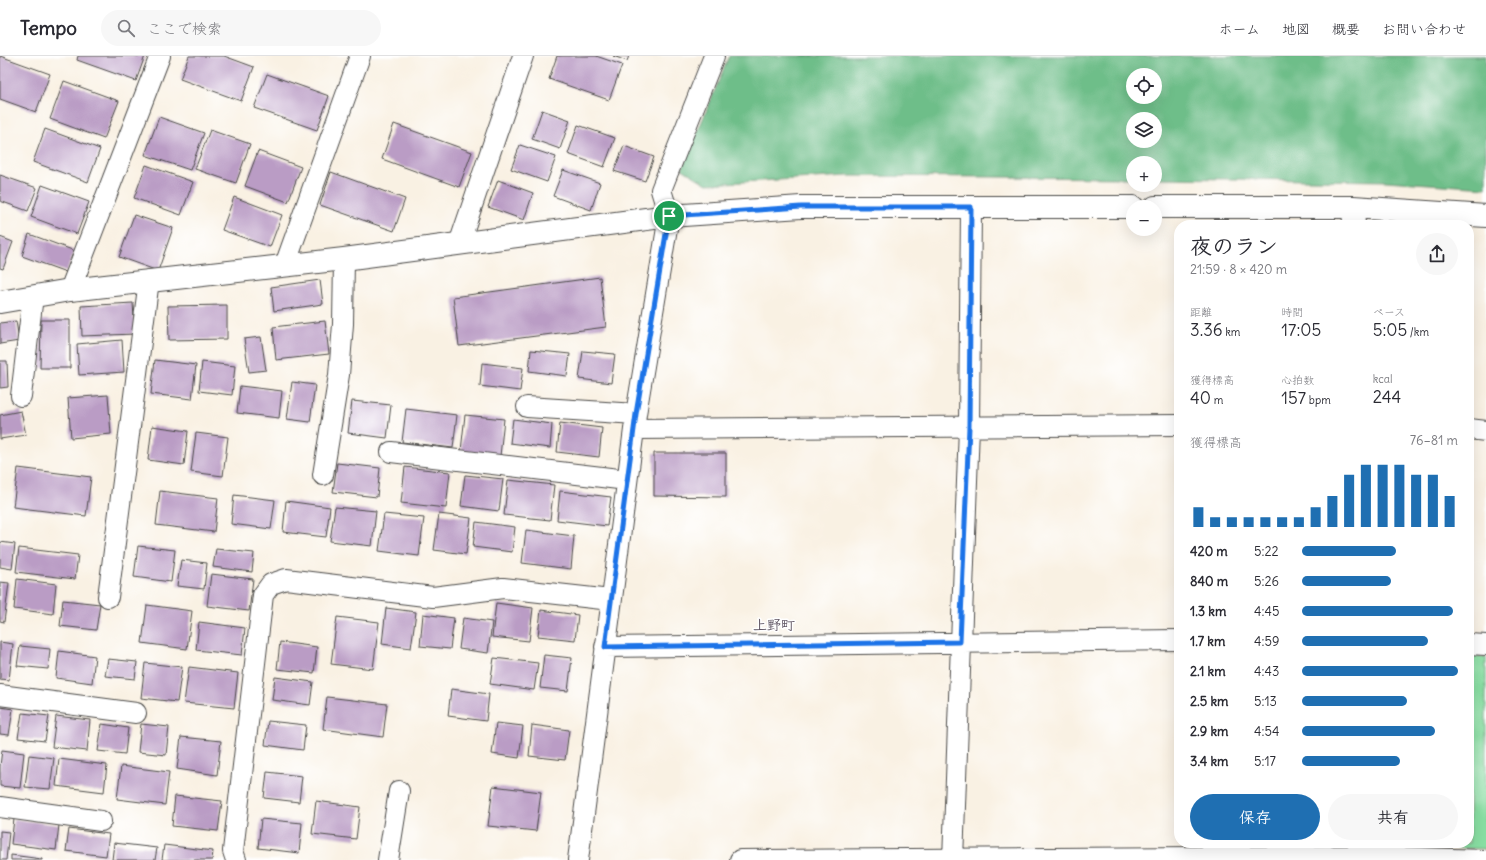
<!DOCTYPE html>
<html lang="ja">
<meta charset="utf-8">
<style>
body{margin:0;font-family:Delius,"Klee One",sans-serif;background:#f7f7f7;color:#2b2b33;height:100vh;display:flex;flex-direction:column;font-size:15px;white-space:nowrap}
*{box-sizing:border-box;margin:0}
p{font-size:13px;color:#7c7c81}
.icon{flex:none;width:22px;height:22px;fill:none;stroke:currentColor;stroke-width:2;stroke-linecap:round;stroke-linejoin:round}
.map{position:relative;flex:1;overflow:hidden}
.sheet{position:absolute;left:1174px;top:164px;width:300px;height:628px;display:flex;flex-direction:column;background:#fff;border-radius:16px;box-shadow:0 4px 16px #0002}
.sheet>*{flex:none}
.buttons{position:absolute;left:1126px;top:12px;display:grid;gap:8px}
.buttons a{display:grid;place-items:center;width:36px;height:36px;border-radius:50%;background:#fff;box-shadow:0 4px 16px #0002;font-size:20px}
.pin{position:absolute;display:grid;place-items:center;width:34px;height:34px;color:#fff;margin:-17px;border:2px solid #fff;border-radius:50%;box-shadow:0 1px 4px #0007}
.round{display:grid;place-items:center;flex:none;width:42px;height:42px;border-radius:21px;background:#f7f7f7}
.overview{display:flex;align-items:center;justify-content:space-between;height:68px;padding:0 16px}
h1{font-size:22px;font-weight:600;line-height:30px}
.stats{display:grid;grid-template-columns:repeat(3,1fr);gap:6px;height:68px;padding:4px 16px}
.stats div{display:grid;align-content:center}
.stats b{font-size:17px;font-weight:600}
.stats small{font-size:11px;font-weight:400}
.stats p{font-size:11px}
.chart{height:112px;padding:8px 16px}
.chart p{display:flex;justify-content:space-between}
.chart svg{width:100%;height:72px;margin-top:4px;stroke:#1f6fb2;stroke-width:6}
.action{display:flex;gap:8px;margin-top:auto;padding:8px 16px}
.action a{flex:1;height:46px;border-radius:24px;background:#1f6fb2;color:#fff;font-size:16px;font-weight:600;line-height:46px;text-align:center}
.action a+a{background:#f7f7f7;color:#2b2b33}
ul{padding:0 16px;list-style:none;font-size:13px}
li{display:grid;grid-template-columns:64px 48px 1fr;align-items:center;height:30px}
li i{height:10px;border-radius:5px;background:#1f6fb2}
header{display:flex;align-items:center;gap:24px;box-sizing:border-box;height:56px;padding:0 20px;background:#fff;border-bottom:1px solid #e1e1e2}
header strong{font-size:19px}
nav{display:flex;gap:22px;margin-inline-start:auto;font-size:14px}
.search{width:280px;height:36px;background:#f7f7f7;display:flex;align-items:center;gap:10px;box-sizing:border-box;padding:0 14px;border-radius:22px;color:#7c7c81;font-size:15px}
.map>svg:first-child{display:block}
.green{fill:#89dfa3;stroke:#5a8567}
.forest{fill:#6ebe89;stroke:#4c745a;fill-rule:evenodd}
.building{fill:#ba9cc5}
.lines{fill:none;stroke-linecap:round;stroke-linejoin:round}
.street-casing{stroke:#4a4947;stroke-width:22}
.secondary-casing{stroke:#4a4947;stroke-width:24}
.street{stroke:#fff;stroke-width:20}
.secondary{stroke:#fff;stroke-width:22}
.route-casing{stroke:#fff;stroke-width:8}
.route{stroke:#1a73e8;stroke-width:5}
.labels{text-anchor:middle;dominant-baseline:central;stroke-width:3;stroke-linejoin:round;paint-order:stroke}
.quarter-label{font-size:14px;font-weight:bold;fill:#5d5361;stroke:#fff}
</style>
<header>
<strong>Tempo</strong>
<div class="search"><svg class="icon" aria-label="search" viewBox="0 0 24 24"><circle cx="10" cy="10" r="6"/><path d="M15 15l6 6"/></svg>ここで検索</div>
<nav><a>ホーム</a><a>地図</a><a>概要</a><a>お問い合わせ</a></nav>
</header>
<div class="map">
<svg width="1486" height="804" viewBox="0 0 1486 804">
<rect width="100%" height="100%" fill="#fff"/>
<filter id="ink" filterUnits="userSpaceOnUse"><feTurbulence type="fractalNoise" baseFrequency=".025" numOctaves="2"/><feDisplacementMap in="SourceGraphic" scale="8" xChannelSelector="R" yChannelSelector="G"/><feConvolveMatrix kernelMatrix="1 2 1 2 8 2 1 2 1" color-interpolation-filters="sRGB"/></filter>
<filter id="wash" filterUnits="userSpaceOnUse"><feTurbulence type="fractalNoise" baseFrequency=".012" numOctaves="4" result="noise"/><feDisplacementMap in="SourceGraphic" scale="16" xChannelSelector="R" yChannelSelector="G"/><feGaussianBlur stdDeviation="0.9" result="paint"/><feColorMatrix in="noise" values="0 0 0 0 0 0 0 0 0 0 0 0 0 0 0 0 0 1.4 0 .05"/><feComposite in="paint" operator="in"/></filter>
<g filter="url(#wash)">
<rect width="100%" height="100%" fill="#f9f1e3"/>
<path class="green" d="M1469,599L1486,601V793L1388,790L1385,787H1469Z"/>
<path class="forest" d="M729,0H1486V132L1386,125L1155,122V107H1133V122L848,120L707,128L682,113ZM1133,19H1155V41H1133ZM1133,63H1155V85H1133Z"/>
<g id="blocks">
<path class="building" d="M0,0L50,18L36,56L0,43Z
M78,0H145L136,25L77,4Z
M189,0H224L254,11L241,45L180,23Z
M557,0H596L622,9L609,44L549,23Z
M613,0H629L627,5Z
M267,18L329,40L317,74L254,52Z
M64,25L119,45L104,83L50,63Z
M542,54L570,64L560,93L532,83Z
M159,61L204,77L190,114L145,99Z
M394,68L472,96L459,131L382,103Z
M578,69L615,82L604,111L568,98Z
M45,73L100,93L88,126L33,106Z
M210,74L250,88L236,127L195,113Z
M520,89L556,101L547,126L511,113Z
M624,90L654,101L645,125L614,115Z
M258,95L301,111L288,146L245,130Z
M146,109L193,126L181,159L134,142Z
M563,114L600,127L591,154L553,140Z
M331,116L405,143L394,175L320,149Z
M0,119L37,132L28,155L0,145Z
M498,124L533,137L524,164L488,151Z
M42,129L89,146L77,178L31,161Z
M234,141L282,159L270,191L222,174Z
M134,159L173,172L158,215L119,201Z
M29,178L75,195L66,216L22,200Z
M0,181L13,186L3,213L0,212Z
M600,221L606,271L459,290L453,241Z
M320,224L323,248L274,255L271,231Z
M133,247L135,278L82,280L81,250Z
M227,249V283L169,284L168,250Z
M41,264H70V312H40Z
M16,265L19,285L0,288V267Z
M325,265L329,298L276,304L273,271Z
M261,281L266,314L249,316L244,283Z
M122,284L124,316L79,319L77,288Z
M531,294L570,298L567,320L529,315Z
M583,295L615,298L611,327L579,323Z
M155,304L196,309L192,343L151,338Z
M0,305H7L8,331L0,332Z
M202,306L235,310L232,339L199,335Z
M482,307L523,312L520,335L480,330Z
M292,326L315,329L310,366L287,363Z
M240,330L282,335L279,362L237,357Z
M108,339L111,378L71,382L68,342Z
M352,345L391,349L387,382L348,377Z
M406,353L457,359L453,392L402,386Z
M21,355L26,379L0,383V359Z
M465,359L504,363L500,400L461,395Z
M513,363L552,368L550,392L510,387Z
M560,367L602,372L599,401L557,396Z
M152,370L188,375L184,409L148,404Z
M196,377L228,381L223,420L191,416Z
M654,397H726V441L654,440Z
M337,407L380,412L377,441L333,436Z
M405,411L450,416L446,452L401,447Z
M18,412L91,421L86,460L13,451Z
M465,419L503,423L499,455L461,450Z
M508,424L554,429L550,464L504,459Z
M160,435L218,442L214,476L156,469Z
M560,435L611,441L607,470L557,464Z
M234,439L275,444L271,473L231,468Z
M286,445L330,451L326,481L283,476Z
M335,451L376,455L372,490L330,485Z
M384,458L424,462L419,500L379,495Z
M439,458L471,462L466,498L434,494Z
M476,466L515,471L512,496L473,491Z
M526,474L574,480L571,513L522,507Z
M0,486L15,488L12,513L0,511Z
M138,490L175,494L171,526L134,521Z
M19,492L78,499L75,523L16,516Z
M216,493L254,497L252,516L213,511Z
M181,504L207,507L204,533L177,530Z
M211,518L253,523L249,555L207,550Z
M17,523L56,528L53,558L14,553Z
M0,526L9,527L4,566L0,565Z
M63,544L100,548L96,574L60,570Z
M496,547L533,552L529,585L492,581Z
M147,549L192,555L187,593L142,587Z
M386,552L416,556L411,592L382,588Z
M541,554L578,559L575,584L538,580Z
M423,558L454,562L450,593L420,590Z
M337,561L379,566L373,613L331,608Z
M463,562L492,566L488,597L459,593Z
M199,566L245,572L242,599L196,594Z
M0,586L13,588L9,624L0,623Z
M280,586L317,591L314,617L277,613Z
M20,590L50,593L48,613L17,610Z
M59,595L95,600L92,627L56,622Z
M544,599L572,602L568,635L540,632Z
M494,602L538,607L534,634L490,628Z
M108,603L137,606L135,623L105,620Z
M145,607L182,611L177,646L141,642Z
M189,611L238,617L234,652L184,647Z
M275,621L313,626L310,649L272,644Z
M451,633L489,638L486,665L448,660Z
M327,641L387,648L383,681L323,673Z
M0,651L13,653L9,679L0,678Z
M22,657L49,660L45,685L18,682Z
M56,660L90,664L87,695L52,691Z
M268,665L306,669L303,694L265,689Z
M496,667L523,670L519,702L492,698Z
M102,668L128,672L125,698L98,695Z
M141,668L169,671L166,699L138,696Z
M532,669L569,674L565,704L529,700Z
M181,681L221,685L217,719L177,713Z
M2,694L24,697L20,732L0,730V710Z
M29,699L54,702L50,733L25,731Z
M59,703L107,709L104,736L56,730Z
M121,710L169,716L165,749L117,743Z
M267,716L302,720L299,746L264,742Z
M493,730L541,736L536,775L488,770Z
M175,740L222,745L218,775L172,770Z
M316,745L360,751L356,783L312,778Z
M14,763L59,769L56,794L11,788Z
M261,763L302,767L299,797L258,792Z
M69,773L109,778L106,800L66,795Z
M0,775L9,776L6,804H0Z
M114,787L157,792L155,804H112Z
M164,789L213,795L212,804H162Z
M11,799L42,803V804H11Z"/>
</g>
</g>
<g filter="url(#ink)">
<use href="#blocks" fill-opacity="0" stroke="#4a4947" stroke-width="1"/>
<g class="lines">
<defs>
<path id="street" d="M459,188L523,0
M285,209L360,0
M70,234L160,0
M21,340L33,240
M527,351L636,358
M634,373L1179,369
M1469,373L1486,375
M391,396L627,424
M323,419L339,319L343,268L344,203
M108,541L149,224
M1469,588L1486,589
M605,591L1179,584
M0,639L136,657
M0,751L101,765
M236,804L233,795L263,539L271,528L286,523L433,541L503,532L611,544
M388,804L399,735
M578,804L636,358L669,160L661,134L714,0
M740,804L1359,800L1484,804
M953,804L969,371L971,151"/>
<path id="secondary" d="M1155,151H1353L1486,160
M1353,151L1354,169
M0,246L70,234L344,203L669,160L801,151H1133
M1359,804V787"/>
</defs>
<use href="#street" class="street-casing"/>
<use href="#secondary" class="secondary-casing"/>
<use href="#street" class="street"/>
<use href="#secondary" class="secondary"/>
</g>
</g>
<g class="lines" filter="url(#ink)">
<defs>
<path id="route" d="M801,151H971L969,371L960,586L605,591L636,358L669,160Z"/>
</defs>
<use href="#route" class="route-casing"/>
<use href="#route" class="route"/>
</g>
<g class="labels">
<g class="quarter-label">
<text x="774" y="569">上野町</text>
</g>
</g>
</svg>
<div class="buttons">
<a><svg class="icon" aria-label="locate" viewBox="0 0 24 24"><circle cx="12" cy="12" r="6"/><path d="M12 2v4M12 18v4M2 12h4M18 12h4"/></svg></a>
<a><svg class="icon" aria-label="layers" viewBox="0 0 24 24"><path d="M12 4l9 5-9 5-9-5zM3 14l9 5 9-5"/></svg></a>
<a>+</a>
<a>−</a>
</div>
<div class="pin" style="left:669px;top:160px;background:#1e9e55"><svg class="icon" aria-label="arrive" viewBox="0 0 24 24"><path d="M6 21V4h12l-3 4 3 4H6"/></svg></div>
<section class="sheet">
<div class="overview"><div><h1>夜のラン</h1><p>21:59 · 8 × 420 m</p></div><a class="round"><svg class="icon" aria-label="share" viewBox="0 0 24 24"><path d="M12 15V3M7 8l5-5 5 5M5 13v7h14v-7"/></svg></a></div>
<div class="stats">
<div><p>距離</p><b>3.36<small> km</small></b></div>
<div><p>時間</p><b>17:05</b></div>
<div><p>ペース</p><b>5:05<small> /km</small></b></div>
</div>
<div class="stats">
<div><p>獲得標高</p><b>40<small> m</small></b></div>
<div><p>心拍数</p><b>157<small> bpm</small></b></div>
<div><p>kcal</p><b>244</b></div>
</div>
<div class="chart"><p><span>獲得標高</span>76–81 m</p>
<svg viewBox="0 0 160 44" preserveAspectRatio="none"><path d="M5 44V32M15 44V38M25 44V38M35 44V38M45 44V38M55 44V38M65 44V38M75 44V32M85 44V25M95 44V12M105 44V6M115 44V6M125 44V6M135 44V12M145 44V12M155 44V25"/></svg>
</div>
<ul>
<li><b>420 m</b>5:22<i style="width:60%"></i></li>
<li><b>840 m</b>5:26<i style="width:57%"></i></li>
<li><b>1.3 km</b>4:45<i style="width:97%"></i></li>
<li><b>1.7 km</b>4:59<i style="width:81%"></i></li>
<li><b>2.1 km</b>4:43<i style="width:100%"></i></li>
<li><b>2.5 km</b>5:13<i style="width:67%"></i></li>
<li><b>2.9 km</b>4:54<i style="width:85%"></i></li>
<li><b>3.4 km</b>5:17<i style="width:63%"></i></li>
</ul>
<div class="action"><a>保存</a><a>共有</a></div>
</section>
</div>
